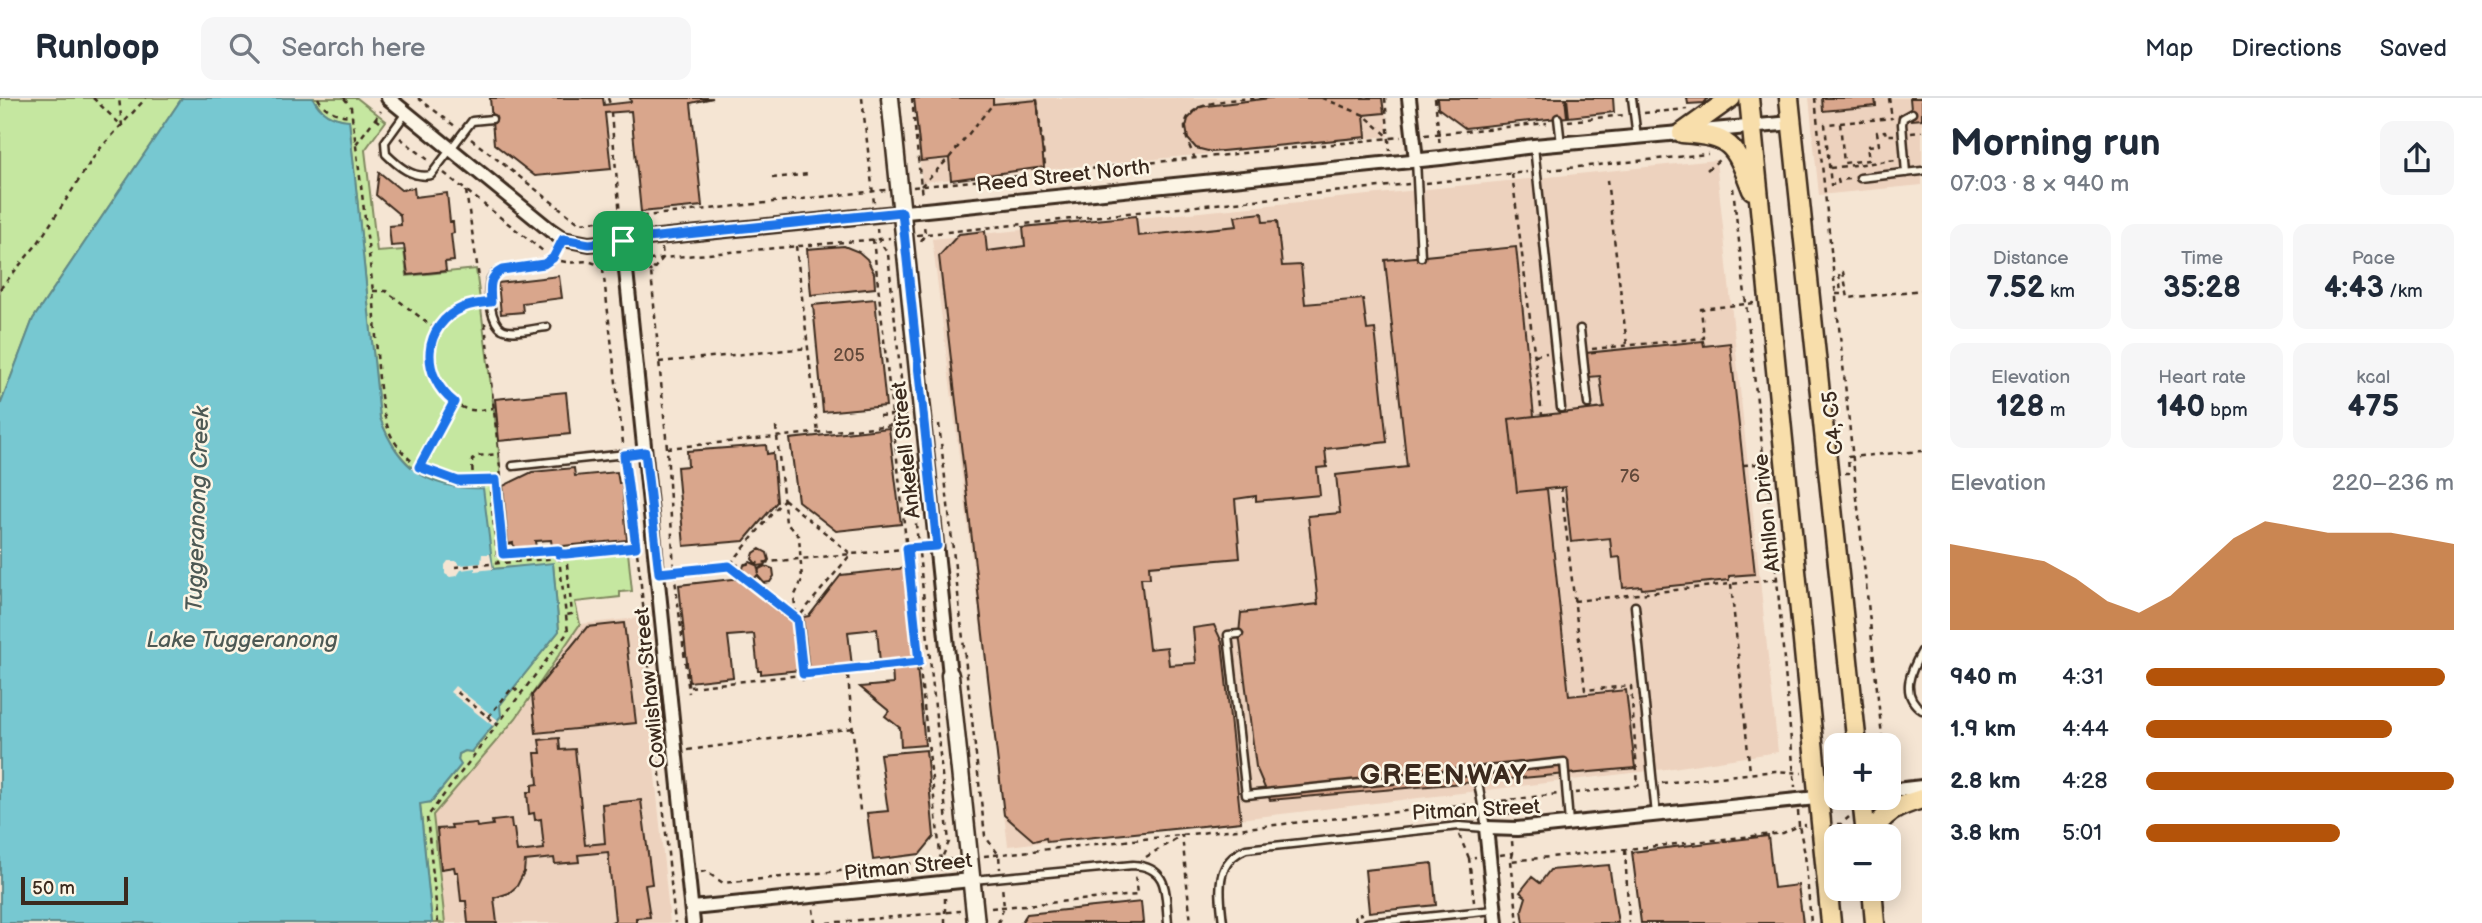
<!DOCTYPE html>
<meta charset="utf-8">
<style>
body{margin:0;font-family:"Balsamiq Sans",sans-serif;background:#f6f6f7;color:#1f2937;height:100vh;display:flex;flex-direction:column;font-size:26px;white-space:nowrap}
*{box-sizing:border-box;margin:0}
p{font-size:23px;color:#747a83}
.icon{flex:none;width:38px;height:38px;fill:none;stroke:currentColor;stroke-width:2;stroke-linecap:round;stroke-linejoin:round}
.map{position:relative;flex:1;overflow:hidden}
.panel{display:flex;flex-direction:column;background:#fff;width:560px}
.panel>*{flex:none}
.tools{position:absolute;left:1824px;top:635px;display:grid;gap:14px}
.tools a{display:grid;place-items:center;width:77px;height:77px;border-radius:14px;background:#fff;box-shadow:0 4px 18px #0003;font-size:35px}
.scale{position:absolute;left:21px;bottom:18px;width:107px;box-sizing:border-box;padding-left:7px;border:4px solid #3b2a1e;border-top:0;font-size:19px;line-height:24px;white-space:nowrap;color:#3b2a1e;-webkit-text-stroke:5px #fcf5e5;paint-order:stroke}
.pin{position:absolute;display:grid;place-items:center;width:60px;height:60px;color:#fff;margin:-30px;border-radius:14px;box-shadow:0 4px 10px #0006}
.round{display:grid;place-items:center;flex:none;width:74px;height:74px;border-radius:14px;background:#f6f6f7}
.overview{display:flex;align-items:center;justify-content:space-between;height:119px;padding:0 28px}
h1{font-size:38px;font-weight:800;line-height:52px}
.figures{display:grid;grid-template-columns:repeat(3,1fr);gap:10px;height:119px;padding:7px 28px}
.figures div{display:grid;align-content:center;border-radius:14px;background:#f6f6f7;text-align:center}
.figures b{font-size:30px;font-weight:800}
.figures small{font-size:19px;font-weight:400}
.figures p{font-size:19px}
.chart{height:196px;padding:14px 28px}
.chart p{display:flex;justify-content:space-between}
.chart svg{width:100%;height:126px;margin-top:7px;fill:#b45309;opacity:.7}
ul{padding:0 28px;list-style:none;font-size:23px}
li{display:grid;grid-template-columns:112px 84px 1fr;align-items:center;height:52px}
li i{height:18px;border-radius:9px;background:#b45309}
header{display:flex;align-items:center;gap:42px;box-sizing:border-box;height:98px;padding:0 35px;background:#fff;border-bottom:2px solid #e0e1e3}
header strong{font-size:33px}
nav{display:flex;gap:38px;margin-inline-start:auto;font-size:24px}
.search{width:490px;height:63px;background:#f6f6f7;display:flex;align-items:center;gap:18px;box-sizing:border-box;padding:0 24px;border-radius:14px;color:#747a83;font-size:26px}
main{display:flex;flex:1;min-height:0}
.map>svg:first-child{display:block}
.built{fill:#edd2be}
.green{fill:#c5e7a0;stroke:#80885f;stroke-width:2}
.water{fill:#77c8d1;stroke:#5f8989;stroke-width:2}
.pier{fill:#f5e5d3}
.building{fill:#d9a68c;stroke:#3b2a1e;stroke-width:2}
.lines{fill:none;stroke-linecap:round;stroke-linejoin:round}
.lane-casing{stroke:#3b2a1e;stroke-width:11}
.street-casing{stroke:#3b2a1e;stroke-width:18}
.secondary-casing{stroke:#3b2a1e;stroke-width:21}
.primary-casing{stroke:#3b2a1e;stroke-width:23}
.path{stroke:#3b2a1e;stroke-width:2.5;stroke-dasharray:5 5;stroke-linecap:butt}
.lane{stroke:#fcf5e5;stroke-width:6}
.street{stroke:#fcf5e5;stroke-width:12}
.secondary{stroke:#fcf5e5;stroke-width:16}
.primary{stroke:#f8deab;stroke-width:18}
.route-casing{stroke:#fff;stroke-width:14}
.route{stroke:#1a73e8;stroke-width:9}
.labels{text-anchor:middle;dominant-baseline:central;stroke-width:5;stroke-linejoin:round;paint-order:stroke}
.number-label{font-size:18px;fill:#62493a}
.street-label{font-size:21px;fill:#3b2a1e;stroke:#fcf5e5}
.water-label{font-size:23px;font-style:italic;fill:#4d5954;stroke:#fcf5e5}
.district-label{font-size:28px;font-weight:bold;letter-spacing:2px;fill:#3b2a1e;stroke:#fcf5e5}
</style>
<header>
<strong>Runloop</strong>
<div class="search"><svg class="icon" aria-label="search" viewBox="0 0 24 24"><circle cx="10" cy="10" r="6"/><path d="M15 15l6 6"/></svg>Search here</div>
<nav><a>Map</a><a>Directions</a><a>Saved</a></nav>
</header>
<main>
<div class="map">
<svg width="1922" height="825" viewBox="0 0 1922 825">
<rect width="100%" height="100%" fill="#f5e5d3"/>
<filter id="ink" filterUnits="userSpaceOnUse"><feTurbulence type="fractalNoise" baseFrequency=".0143" numOctaves="2"/><feDisplacementMap in="SourceGraphic" scale="14" xChannelSelector="R" yChannelSelector="G"/><feConvolveMatrix kernelMatrix="1 2 1 2 8 2 1 2 1" color-interpolation-filters="sRGB"/></filter>
<g filter="url(#ink)">
<path class="built" d="M913,0H1385L1388,38L922,84Z
M1809,0H1922V87L1819,97Z
M1716,62L1778,654L1666,671L1008,748L932,141Z
M639,520L670,825H445L432,717L516,620L580,526Z"/>
<path class="green" d="M0,0H182L33,221L0,308Z
M313,0H357L386,23L365,52L377,154L404,152L407,178L476,171L498,343L507,452L568,449L570,460L628,454L632,493L620,494V499L575,504L580,526L516,620L433,717L445,825H432L420,705L431,704L460,668L458,662L459,656L465,653L472,654L500,619V607L559,533L553,466L493,471L490,456L464,390C421,386 394,359 380,320L349,23L326,17Z"/>
<path class="water" d="M182,0H313C320,15 333,21 349,22L380,320C398,371 430,392 483,390L493,471L553,465L559,533L500,607L501,618L471,654L465,653L459,656L458,662L461,667L431,704L420,706L432,825H0V308L33,221Z"/>
<path class="pier" d="M482,456H490L493,471L475,473V470L461,472L457,478L450,479L445,476V467L448,463H456L460,467L481,465Z
M455,588L498,622L493,628L450,594Z"/>
<path class="building" d="M490,0H603L604,7L631,4L630,0H713L691,5L702,108L641,114L631,13L605,15L611,71L535,78L494,46Z
M914,0H993V6L1037,2L1044,69L951,82L949,60L921,63Z
M1270,0H1382L1384,15L1364,17L1366,39L1212,54L1196,50L1188,41L1186,29L1188,21L1199,9Z
M1437,0H1565L1567,19L1465,30L1438,10Z
M1567,0H1613L1614,14L1569,19Z
M1687,0H1708L1704,5L1688,6Z
M1822,0H1875L1876,8L1823,13Z
M1910,0H1922V21L1912,22Z
M379,74L401,92L414,90L415,99L447,95L450,124H453L454,135L451,136L454,163L445,164L446,173L408,177L404,147L391,148L389,128L401,127L400,117L376,97Z
M1262,115L1263,124L1277,123L1282,168L1301,167L1305,206L1363,201L1367,232L1375,231L1387,344L1325,351L1327,369L1317,370L1320,397L1256,403V398L1235,401L1240,460L1149,468L1150,480H1141L1149,551L1167,549L1169,567L1196,565L1193,530L1214,527L1222,544L1241,724L1047,744L1046,740L1034,743L1004,717L939,158L959,136L985,133L987,153L1025,148L1023,129L1136,118L1138,138L1237,128L1235,118Z
M844,148L859,154L867,161L874,175L875,190L811,197L807,151Z
M1516,149L1534,318L1509,321L1517,394L1547,391L1569,598L1626,592L1635,670L1270,702L1256,669L1239,536L1241,515L1318,506L1308,418L1340,415L1336,377L1407,369L1385,162Z
M559,178L562,200L522,205L523,214L501,216L498,185Z
M875,201L886,308L823,314L813,207Z
M1703,243L1704,248L1730,245L1755,476L1729,478V482L1642,491L1641,488L1623,490L1620,459L1612,460L1610,440L1571,444L1565,389L1517,394L1509,321L1604,310L1600,278L1589,279L1586,255Z
M566,294L570,336L499,343L495,301Z
M889,330L901,426L836,433L798,403L790,341Z
M766,347L767,356L773,355L777,404L744,443L684,448L677,369L688,368L687,353Z
M574,370L575,378L617,374L619,385H622L627,442L552,449L551,442L535,443L536,449L514,451L513,445L508,446L503,388L532,374Z
M760,451L767,455L769,462L765,467L758,468L752,461L754,455Z
M750,464L757,467L759,475L755,480L748,481L742,474L744,467Z
M765,468L773,471L774,478L770,484L764,485L758,478L759,471Z
M906,470L916,561L880,565L877,531L848,534L852,568L809,573L803,519L809,518L841,477Z
M742,480L795,524L800,572L761,576V573H758L754,536L728,538L733,579L689,584L679,487Z
M624,525L636,625L536,635L532,597L587,529Z
M892,568L917,569L925,647L901,649L900,630L885,618L889,613L860,589L893,586Z
M559,640L560,652L575,651L585,747L605,745L602,706L641,702L652,786L645,787L650,819L636,820V825H610L615,822L608,754L578,757L579,764L555,766L554,760L525,763L524,774L517,788L509,795L494,800L497,825H468L466,803H461L458,774H455L454,769L441,771L437,731L452,730L451,727L476,725L477,729L493,727L492,723L511,721L512,730H514L517,754L544,751L541,721L535,722L534,715L529,716L527,694H532V687L538,686L535,655H541L539,642Z
M926,652L934,739L920,756L873,762L867,715L888,713L880,656Z
M1768,738L1774,790L1798,787L1803,825H1641L1632,754Z
M1432,765L1436,807L1369,814L1365,772Z
M1609,767L1618,825H1524L1522,812L1526,799L1520,794L1532,779L1540,785L1550,772Z
M1141,804L1143,825H1021L1027,816Z"/>
<g class="lines">
<defs>
<path id="lane" d="M1632,0L1637,39
M406,15L385,44L386,56C398,68 413,81 431,77L472,23L492,21
M1558,20L1561,46
M1534,48L1561,310
M1416,62L1421,159
M1906,75L1902,26L1903,20L1912,15
M1860,80L1922,73
M547,229C535,230 513,237 502,231C491,224 487,195 490,183C492,177 497,174 502,172L544,166L553,160L563,141
M1580,231L1588,306
M513,368L645,354
M1635,508L1656,717
M1239,536L1228,537L1246,697L1564,664L1569,725
M1922,553C1911,572 1899,596 1922,612
M973,782L1133,767C1170,769 1165,796 1168,825
M1223,825C1220,795 1213,765 1246,751L1459,728L1486,730L1478,684
M1367,825L1494,812"/>
<path id="street" d="M388,0L550,132L563,141L589,146L1441,60L1534,48L1792,25
M1409,0L1416,62
M623,143L693,825
M923,322L950,577
M1888,693L1922,689
M692,810L971,782
M1496,825L1486,730L1517,731L1836,698"/>
<path id="secondary" d="M890,0L923,322
M950,577L976,825"/>
<path id="primary" d="M1749,0L1831,825
M1789,0L1857,648
M1682,35C1732,39 1734,45 1752,92
M1682,35L1731,0
M1862,700L1866,738
M1870,738C1883,715 1897,708 1922,701
M1872,791L1875,825"/>
</defs>
<use href="#lane" class="lane-casing"/>
<use href="#street" class="street-casing"/>
<use href="#secondary" class="secondary-casing"/>
<use href="#primary" class="primary-casing"/>
<path class="path" d="M93,0L122,28L119,0
M318,0C325,13 337,17 352,18
M344,0L351,9L352,18C360,77 367,135 373,194C377,230 376,314 393,341C418,381 453,384 496,382L503,456L558,452L568,534L427,719L438,825
M418,0L455,28
M608,0L610,6
M862,0L874,105
M912,0L922,99
M1322,0L1364,17L1389,39
M1385,0L1390,53
M1435,0L1440,49
M1815,0L1883,648
M1889,0L1892,21
M1037,2L1046,76
M611,15L621,129
M1644,15L1687,11
M376,21L384,27
M1568,23L1624,17
M1840,25L1892,20
M1911,35L1922,34
M1425,37L1547,25
M400,40L431,64
M471,41L579,125L886,92
M356,46L381,13
M1195,61C1191,51 1185,40 1185,29C1186,0 1243,1 1266,0
M1830,70L1896,62
M1548,72L1708,56
M1707,72L1719,62
M444,75L543,153
M1512,76L1542,317
M772,80L810,76
M1849,81L1838,82L1839,86L1831,87L1825,26L1840,25L1844,65L1869,62L1867,48L1879,47L1877,34L1885,33L1886,37H1894
M1607,82L1627,247
M1426,85L1527,74
M921,88L949,60L993,6
M913,89L1401,39
M1733,90L1777,481L1795,689
M466,93L479,180
M877,130L878,141L888,156L949,744L941,762
M917,137L1409,86
M873,141L942,773
M921,143L925,136L924,127
M796,148L818,335
M662,150L663,160L651,174L667,350L674,473L689,595
M561,163C580,168 584,157 603,170L611,168
M639,164L663,160L890,140
M643,164L651,174
M603,171L623,345
M0,191L38,145L97,54L146,0
M373,193H386L437,232
M1836,196H1841L1839,175L1843,174L1848,200L1922,192
M480,206C438,213 412,261 444,295C451,303 461,311 472,312C478,313 487,311 493,310
M485,225L501,380L496,382
M1592,251L1704,240L1701,211L1755,205
M1535,257L1547,255
M659,264L808,250
M879,318L903,316
M939,326L985,738L999,757L1000,771
M776,329L786,425L799,438L802,482L794,499L803,583
M667,350L893,327
M625,366L640,477L675,825
M1743,367L1772,365
M419,369L454,304
M1845,375H1849L1848,359L1922,353
M489,383L498,465
M473,384L472,362L477,358L498,356
M1561,389L1585,592L1631,588L1638,688
M784,401L851,456L797,521L729,468Z
M559,456L636,449
M566,456L572,516L566,517
M455,469L559,460
M674,473L925,449
M1731,486L1750,674
M1574,503L1776,481
M848,578L860,713
M690,589L920,564
M457,594L498,627
M488,619L513,589L522,597
M688,652L853,630
M1662,685L1775,673L1802,675
M1575,695L1642,687
M1507,702L1509,719
M1492,704L1558,696
M1798,713L1799,728L1806,727
M1837,726H1841L1849,719
M1459,737L1469,760L1476,759
M1625,752L1629,825
M1513,755L1511,763L1783,735L1799,728L1805,756L1811,825
M1500,757L1513,755L1512,743
M984,758L1471,706
M1146,759L1182,737L1191,825
M1469,760L1474,804
M1511,763L1518,825
M701,774L705,773L723,785L956,761
M991,810L1137,797L1135,776
M813,811L815,825
M1356,823L1355,817L1362,816
M827,825L960,813
M945,825V797
M998,825L1004,809L1002,788"/>
<use href="#lane" class="lane"/>
<use href="#street" class="street"/>
<use href="#secondary" class="secondary"/>
<use href="#primary" class="primary"/>
</g>
</g>
<g class="lines" filter="url(#ink)">
<defs>
<path id="route" d="M902,114L937,448L907,450L919,564L803,576L797,521L729,468L659,475L645,354L624,357L636,449L566,456H559L558,452L503,456L496,382L458,383L419,369L454,304C420,278 421,227 464,209C472,206 482,205 491,204C490,190 488,179 502,172L544,166L553,160L563,141L589,146Z"/>
</defs>
<use href="#route" class="route-casing"/>
<use href="#route" class="route"/>
</g>
<g class="labels">
<g class="number-label">
<text x="849" y="257">205</text>
<text x="1630" y="378">76</text>
</g>
<g class="street-label">
<text transform="translate(1063 78) rotate(-6)">Reed Street North</text>
<text transform="translate(1833 325) rotate(-96)">C4, C5</text>
<text transform="translate(906 352) rotate(-96)">Anketell Street</text>
<text transform="translate(1767 415) rotate(-96)">Athllon Drive</text>
<text transform="translate(650 590) rotate(-96)">Cowlishaw Street</text>
<text transform="translate(1476 712) rotate(-3)">Pitman Street</text>
<text transform="translate(908 769) rotate(-6)">Pitman Street</text>
</g>
<g class="water-label">
<text transform="translate(198 411) rotate(-88)">Tuggeranong Creek</text>
<text x="242" y="542">Lake Tuggeranong</text>
</g>
<g class="district-label">
<text x="1444" y="677">GREENWAY</text>
</g>
</g>
</svg>
<div class="tools">
<a>+</a>
<a>−</a>
</div>
<div class="scale">50 m</div>
<div class="pin" style="left:623px;top:143px;background:#1e9e55"><svg class="icon" aria-label="arrive" viewBox="0 0 24 24"><path d="M6 21V4h12l-3 4 3 4H6"/></svg></div>
</div>
<section class="panel">
<div class="overview"><div><h1>Morning run</h1><p>07:03 · 8 × 940 m</p></div><a class="round"><svg class="icon" aria-label="share" viewBox="0 0 24 24"><path d="M12 15V3M7 8l5-5 5 5M5 13v7h14v-7"/></svg></a></div>
<div class="figures">
<div><p>Distance</p><b>7.52<small> km</small></b></div>
<div><p>Time</p><b>35:28</b></div>
<div><p>Pace</p><b>4:43<small> /km</small></b></div>
</div>
<div class="figures">
<div><p>Elevation</p><b>128<small> m</small></b></div>
<div><p>Heart rate</p><b>140<small> bpm</small></b></div>
<div><p>kcal</p><b>475</b></div>
</div>
<div class="chart"><p><span>Elevation</span>220–236 m</p>
<svg viewBox="0 0 160 44" preserveAspectRatio="none"><path d="M0 44V14L10 16L20 18L30 20L40 26L50 34L60 38L70 32L80 22L90 12L100 6L110 8L120 10L130 10L140 10L150 12L160 14V44z"/></svg>
</div>
<ul>
<li><b>940 m</b>4:31<i style="width:97%"></i></li>
<li><b>1.9 km</b>4:44<i style="width:80%"></i></li>
<li><b>2.8 km</b>4:28<i style="width:100%"></i></li>
<li><b>3.8 km</b>5:01<i style="width:63%"></i></li>
</ul>
</section>
</main>
